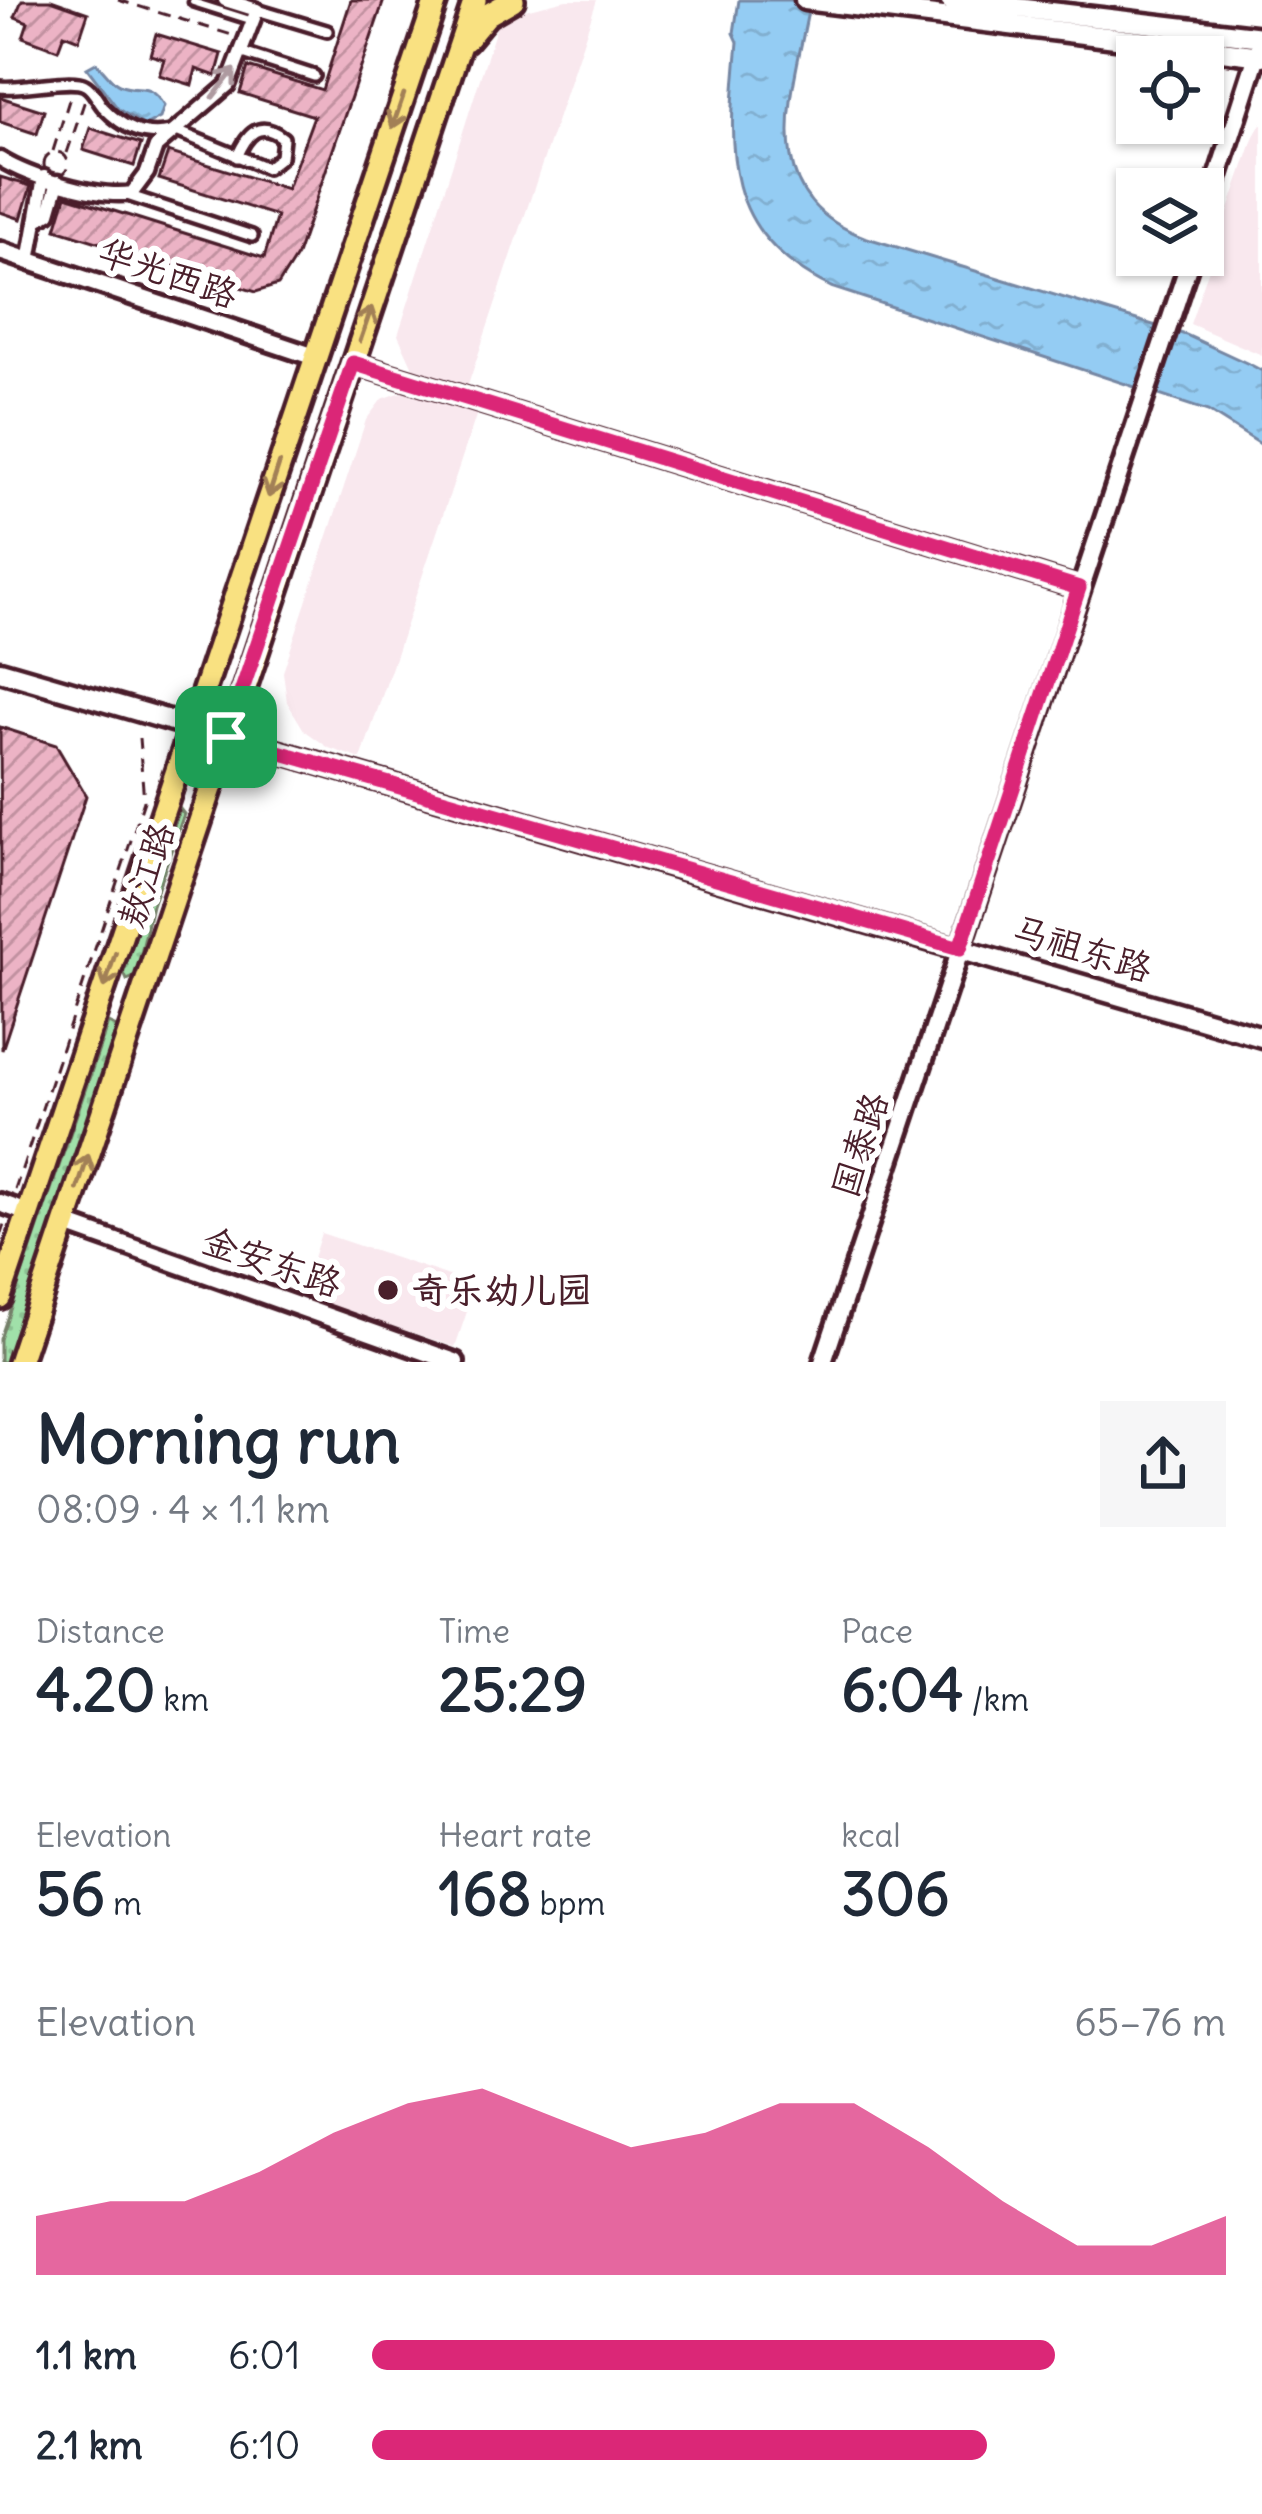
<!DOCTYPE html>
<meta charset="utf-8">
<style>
body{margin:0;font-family:Delius,"LXGW WenKai TC",sans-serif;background:#f6f6f7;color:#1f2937;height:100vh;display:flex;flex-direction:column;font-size:45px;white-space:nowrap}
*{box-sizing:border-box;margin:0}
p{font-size:39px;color:#747a83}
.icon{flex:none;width:66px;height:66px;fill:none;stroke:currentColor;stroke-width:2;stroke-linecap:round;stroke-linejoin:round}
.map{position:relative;height:1362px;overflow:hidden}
.panel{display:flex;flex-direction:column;background:#fff;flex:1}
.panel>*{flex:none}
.fabs{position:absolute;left:1116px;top:36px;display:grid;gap:24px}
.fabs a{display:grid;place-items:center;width:108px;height:108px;border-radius:0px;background:#fff;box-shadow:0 3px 9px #0004;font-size:60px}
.pin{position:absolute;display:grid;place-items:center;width:102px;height:102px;color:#fff;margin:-51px;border-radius:24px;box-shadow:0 6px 18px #0006}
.round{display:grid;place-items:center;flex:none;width:126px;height:126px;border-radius:0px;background:#f6f6f7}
.head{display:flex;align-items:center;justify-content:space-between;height:204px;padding:0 36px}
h1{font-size:66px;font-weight:800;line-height:90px}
.figures{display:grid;grid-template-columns:repeat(3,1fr);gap:18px;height:204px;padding:12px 36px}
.figures div{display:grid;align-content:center}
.figures b{font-size:60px;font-weight:800}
.figures small{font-size:33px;font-weight:400}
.figures p{font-size:33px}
.chart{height:336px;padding:24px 36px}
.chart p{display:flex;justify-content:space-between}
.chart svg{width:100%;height:216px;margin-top:12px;fill:#db2777;opacity:.7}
ul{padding:0 36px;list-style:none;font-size:39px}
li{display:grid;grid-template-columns:192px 144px 1fr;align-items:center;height:90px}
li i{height:30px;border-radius:15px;background:#db2777}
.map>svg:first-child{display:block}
.built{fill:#f9e8ee}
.grass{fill:url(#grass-dots);stroke:#75806a;stroke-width:3}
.water{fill:url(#water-ripples);stroke:#7687a3;stroke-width:3}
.building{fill:url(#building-hatch);stroke:#4a1f2b;stroke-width:3}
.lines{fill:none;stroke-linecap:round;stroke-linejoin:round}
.service-casing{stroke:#4a1f2b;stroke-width:15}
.pedestrian-casing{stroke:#4a1f2b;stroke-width:18}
.minor-casing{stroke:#4a1f2b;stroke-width:21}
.tertiary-casing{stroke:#4a1f2b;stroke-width:26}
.secondary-casing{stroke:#4a1f2b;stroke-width:27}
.primary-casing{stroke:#4a1f2b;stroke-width:30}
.path{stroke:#4a1f2b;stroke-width:3;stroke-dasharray:12 9;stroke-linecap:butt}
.service{stroke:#fff;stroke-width:6}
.pedestrian{stroke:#fff;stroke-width:9}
.minor{stroke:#fff;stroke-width:12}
.tertiary{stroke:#fff;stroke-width:16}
.secondary{stroke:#fff;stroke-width:18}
.primary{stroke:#f9e181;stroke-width:21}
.oneway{stroke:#ae9aa0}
.oneway2{stroke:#a28056}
.route-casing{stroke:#fff;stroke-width:24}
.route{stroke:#db2777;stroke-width:15}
.poi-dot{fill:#4a1f2b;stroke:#fff;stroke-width:4.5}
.labels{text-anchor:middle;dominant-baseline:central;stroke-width:12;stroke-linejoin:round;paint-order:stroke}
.street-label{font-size:36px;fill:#4a1f2b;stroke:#fff}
.poi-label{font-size:36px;font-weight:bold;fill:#4a1f2b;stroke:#fff;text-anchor:start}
</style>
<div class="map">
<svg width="1262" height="1362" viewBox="0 0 1262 1362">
<defs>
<pattern id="grass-dots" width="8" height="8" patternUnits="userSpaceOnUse" patternTransform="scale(3)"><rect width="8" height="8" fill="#a0e0a9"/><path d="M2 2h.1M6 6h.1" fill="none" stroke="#8bc092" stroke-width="1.8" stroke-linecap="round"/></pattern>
<pattern id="water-ripples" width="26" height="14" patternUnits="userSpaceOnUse" patternTransform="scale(3)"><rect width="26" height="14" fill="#94ccf3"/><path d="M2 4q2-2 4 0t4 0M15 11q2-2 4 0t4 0" fill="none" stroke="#81afd0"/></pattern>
<pattern id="building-hatch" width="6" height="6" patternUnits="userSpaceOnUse" patternTransform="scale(3)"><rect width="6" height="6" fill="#ecb3c5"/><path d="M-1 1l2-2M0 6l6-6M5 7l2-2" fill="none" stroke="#c191a0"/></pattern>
</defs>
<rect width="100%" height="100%" fill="#fff"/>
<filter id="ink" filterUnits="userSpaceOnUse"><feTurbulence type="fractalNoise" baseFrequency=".00833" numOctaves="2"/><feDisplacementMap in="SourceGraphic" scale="24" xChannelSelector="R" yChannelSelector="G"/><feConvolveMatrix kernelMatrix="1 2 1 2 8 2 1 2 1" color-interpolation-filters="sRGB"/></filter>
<g filter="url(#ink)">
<path class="built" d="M566,0H597L467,388L414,370L398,335L500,16Z
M1262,122V355L1190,324L1254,136Z
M405,391L477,413L361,759L329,748L304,730L287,702L283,672L366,420L382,399Z
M321,1233L476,1285L455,1347L301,1295Z"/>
<path class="grass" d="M180,809L184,814L152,905L136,976L127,980L123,971Z
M108,1023L119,1028V1034L9,1362H0V1339Z"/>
<path class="water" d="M739,0H810C795,90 751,195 864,237L1186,335L1253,366L1262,371V445L1208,411L831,287C719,232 728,149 738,42L734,33Z
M96,63C104,69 111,82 119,85C141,94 147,80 164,106L160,118L145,126L118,109L87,68Z"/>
<path class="building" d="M22,0H51L88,13L79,40L64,34L58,50L23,37L28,22L15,17Z
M351,0H384L297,255L278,285L256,292L56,229L66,196L264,258L277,216L159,179L168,152L287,189L314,116L240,93L248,67L322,90Z
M156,34L222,54L216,76L196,69L192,85L159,75L164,59L150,55Z
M0,97L44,111L37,134L0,122Z
M90,128L141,144L134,166L83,150Z
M0,177L31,186L21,219L0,212Z
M0,727L56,745L86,796L2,1050Z"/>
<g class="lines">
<defs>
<path id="service" d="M193,2L250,20"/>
<path id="pedestrian" d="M257,10L327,31
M243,53L314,76
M0,87C19,90 71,77 85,85C93,89 97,100 103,107C123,128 143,138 171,132
M174,130L267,168L281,157L283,138C259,119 247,134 237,157
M124,194L252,236"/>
<path id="minor" d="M0,159C29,177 99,199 132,193L147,173L156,147L228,85L257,10L225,0
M39,219L49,213L58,182
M29,261L44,177"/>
<path id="tertiary" d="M1203,223L1262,40
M0,251L315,357
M353,363L1079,588
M0,1203L28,1213
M66,1224L455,1362
M823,1362L1192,255"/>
<path id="secondary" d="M805,0L1262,56
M950,0L1262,37
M0,671L1262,1037"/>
<path id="primary" d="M466,40L487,15L513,0
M0,1297L436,0
M19,1362L475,0"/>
</defs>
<use href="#service" class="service-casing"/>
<use href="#pedestrian" class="pedestrian-casing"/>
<use href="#minor" class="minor-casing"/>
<use href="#tertiary" class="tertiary-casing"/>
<use href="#secondary" class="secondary-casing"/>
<use href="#primary" class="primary-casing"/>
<path class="path" d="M118,0L235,36
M53,151L70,97
M44 164a12 12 0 1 1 24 0a12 12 0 1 1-24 0Z
M67,153L85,100
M15,1190L144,801L139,738
M0,1236L5,1221"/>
<use href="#service" class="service"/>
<use href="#pedestrian" class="pedestrian"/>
<use href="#minor" class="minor"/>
<use href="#tertiary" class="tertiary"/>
<use href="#secondary" class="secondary"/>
<use href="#primary" class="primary"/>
</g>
<defs><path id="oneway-shaft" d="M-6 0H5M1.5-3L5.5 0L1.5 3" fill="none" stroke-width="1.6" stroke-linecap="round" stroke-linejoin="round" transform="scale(3)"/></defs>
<use class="oneway" href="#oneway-shaft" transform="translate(224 83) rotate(-52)"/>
<g class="oneway2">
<use href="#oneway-shaft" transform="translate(398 111) rotate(109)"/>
<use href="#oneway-shaft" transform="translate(366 324) rotate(-71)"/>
<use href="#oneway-shaft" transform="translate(274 480) rotate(108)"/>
<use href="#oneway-shaft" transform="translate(110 970) rotate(108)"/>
<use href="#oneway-shaft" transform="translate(83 1172) rotate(-72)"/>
</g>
</g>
<g class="lines" filter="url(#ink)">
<defs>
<path id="route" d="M353,363L1079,588L960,948L226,737Z"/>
</defs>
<use href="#route" class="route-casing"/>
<use href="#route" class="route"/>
</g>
<circle class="poi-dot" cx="388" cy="1290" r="12"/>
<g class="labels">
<g class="street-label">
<text transform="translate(168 273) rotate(19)">华光西路</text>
<text transform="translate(146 875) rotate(-72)">敖江路</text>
<text transform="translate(1082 949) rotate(17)">马祖东路</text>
<text transform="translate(860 1145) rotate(-72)">国泰路</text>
<text transform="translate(272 1262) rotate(19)">金安东路</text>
</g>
<g class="poi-label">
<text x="412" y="1290">奇乐幼儿园</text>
</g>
</g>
</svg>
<div class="fabs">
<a><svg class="icon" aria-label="locate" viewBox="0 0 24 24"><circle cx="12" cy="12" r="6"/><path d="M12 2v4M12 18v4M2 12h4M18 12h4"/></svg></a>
<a><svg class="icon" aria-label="layers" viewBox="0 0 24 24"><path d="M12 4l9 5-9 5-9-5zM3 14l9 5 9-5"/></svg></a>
</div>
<div class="pin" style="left:226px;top:737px;background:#1e9e55"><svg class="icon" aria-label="arrive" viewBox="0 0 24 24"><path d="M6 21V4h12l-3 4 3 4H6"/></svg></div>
</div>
<section class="panel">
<div class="head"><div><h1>Morning run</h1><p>08:09 · 4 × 1.1 km</p></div><a class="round"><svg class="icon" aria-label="share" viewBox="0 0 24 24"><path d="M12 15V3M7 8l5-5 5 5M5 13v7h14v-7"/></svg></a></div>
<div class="figures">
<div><p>Distance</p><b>4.20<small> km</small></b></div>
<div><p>Time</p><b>25:29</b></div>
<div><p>Pace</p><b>6:04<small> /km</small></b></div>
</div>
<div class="figures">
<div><p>Elevation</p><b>56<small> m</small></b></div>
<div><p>Heart rate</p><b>168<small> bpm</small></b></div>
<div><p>kcal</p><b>306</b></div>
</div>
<div class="chart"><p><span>Elevation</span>65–76 m</p>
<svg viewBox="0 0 160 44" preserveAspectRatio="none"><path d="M0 44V32L10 29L20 29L30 23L40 15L50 9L60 6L70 12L80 18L90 15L100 9L110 9L120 18L130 29L140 38L150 38L160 32V44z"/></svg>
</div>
<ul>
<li><b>1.1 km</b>6:01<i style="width:80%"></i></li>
<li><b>2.1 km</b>6:10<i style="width:72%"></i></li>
</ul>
</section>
